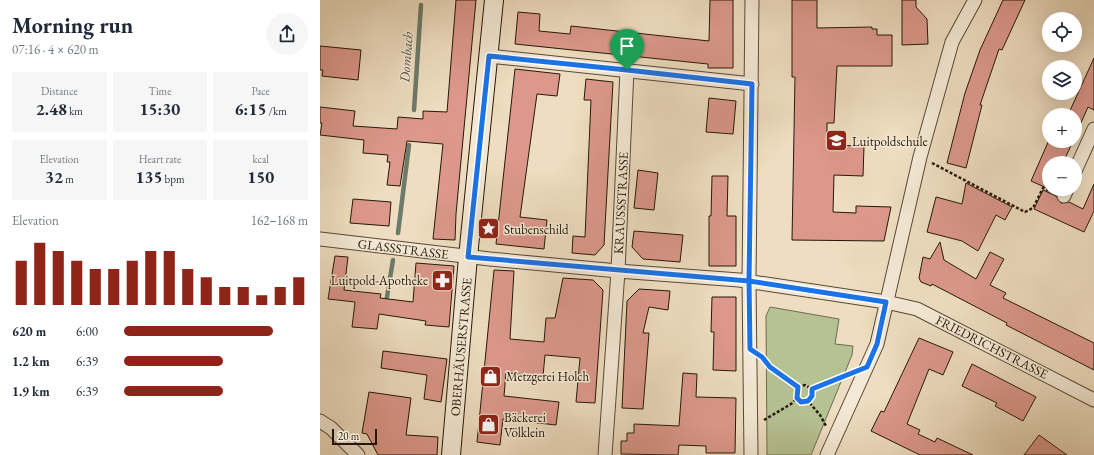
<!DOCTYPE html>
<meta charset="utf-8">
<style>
body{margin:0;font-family:"EB Garamond",serif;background:#f6f6f7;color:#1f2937;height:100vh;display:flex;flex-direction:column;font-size:15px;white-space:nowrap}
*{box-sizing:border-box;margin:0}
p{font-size:13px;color:#747a83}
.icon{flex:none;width:22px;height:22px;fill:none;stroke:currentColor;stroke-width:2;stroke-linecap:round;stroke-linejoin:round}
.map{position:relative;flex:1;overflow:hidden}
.drawer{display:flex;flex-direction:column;background:#fff;width:320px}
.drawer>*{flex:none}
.fabs{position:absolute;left:722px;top:12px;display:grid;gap:8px}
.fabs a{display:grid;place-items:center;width:40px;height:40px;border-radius:50%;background:#fff;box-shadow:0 4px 16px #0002;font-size:20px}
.scale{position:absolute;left:12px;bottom:10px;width:45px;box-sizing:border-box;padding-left:4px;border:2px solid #261808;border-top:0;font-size:11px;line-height:14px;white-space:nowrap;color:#261808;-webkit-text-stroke:3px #f4e9d6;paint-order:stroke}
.pin{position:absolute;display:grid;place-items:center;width:34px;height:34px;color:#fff;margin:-41px -17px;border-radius:50% 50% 50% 0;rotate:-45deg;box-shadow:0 0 4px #0007}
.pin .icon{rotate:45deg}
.round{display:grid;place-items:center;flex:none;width:42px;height:42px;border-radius:21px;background:#f6f6f7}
.summary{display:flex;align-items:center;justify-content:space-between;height:68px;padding:0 12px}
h1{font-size:22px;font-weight:700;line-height:30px}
.metrics{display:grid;grid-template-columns:repeat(3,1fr);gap:6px;height:68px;padding:4px 12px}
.metrics div{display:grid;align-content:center;border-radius:0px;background:#f6f6f7;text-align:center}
.metrics b{font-size:17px;font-weight:700}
.metrics small{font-size:11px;font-weight:400}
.metrics p{font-size:11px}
.chart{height:112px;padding:8px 12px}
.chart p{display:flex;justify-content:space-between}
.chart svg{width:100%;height:72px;margin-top:4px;stroke:#8f2418;stroke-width:6}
ul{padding:0 12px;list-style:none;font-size:13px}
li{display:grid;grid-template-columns:64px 48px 1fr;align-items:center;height:30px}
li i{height:10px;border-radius:5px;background:#8f2418}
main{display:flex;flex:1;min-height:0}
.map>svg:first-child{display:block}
.green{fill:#b6c294;stroke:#6e6d4e}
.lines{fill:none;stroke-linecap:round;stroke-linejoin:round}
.stream{stroke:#6c7b6a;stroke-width:4.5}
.building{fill:#dc988b;stroke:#261808}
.street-casing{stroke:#584936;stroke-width:15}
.secondary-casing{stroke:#261808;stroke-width:20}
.path{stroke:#261808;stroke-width:2.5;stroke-dasharray:3 2;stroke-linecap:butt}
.street{stroke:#f4e9d6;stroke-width:13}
.secondary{stroke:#f4e9d6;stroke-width:18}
.route-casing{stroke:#fff;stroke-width:8}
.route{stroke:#1a73e8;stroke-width:5}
.labels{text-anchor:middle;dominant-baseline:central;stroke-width:3;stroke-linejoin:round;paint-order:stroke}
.poi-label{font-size:13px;fill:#261808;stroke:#f4e9d6;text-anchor:start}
.street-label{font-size:13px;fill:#261808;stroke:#f4e9d6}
.water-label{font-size:14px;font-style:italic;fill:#4f5241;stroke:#f4e9d6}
</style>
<main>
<section class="drawer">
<div class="summary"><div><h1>Morning run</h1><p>07:16 · 4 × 620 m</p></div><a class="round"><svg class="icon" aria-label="share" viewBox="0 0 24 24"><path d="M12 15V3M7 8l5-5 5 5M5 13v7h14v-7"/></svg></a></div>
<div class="metrics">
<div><p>Distance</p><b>2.48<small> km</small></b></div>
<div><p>Time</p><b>15:30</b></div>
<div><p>Pace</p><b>6:15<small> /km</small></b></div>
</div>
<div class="metrics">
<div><p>Elevation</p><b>32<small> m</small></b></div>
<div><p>Heart rate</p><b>135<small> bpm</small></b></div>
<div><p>kcal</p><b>150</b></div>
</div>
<div class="chart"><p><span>Elevation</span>162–168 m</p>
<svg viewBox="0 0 160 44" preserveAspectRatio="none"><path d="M5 44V17M15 44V6M25 44V11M35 44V17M45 44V22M55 44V22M65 44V17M75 44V11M85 44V11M95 44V22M105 44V27M115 44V33M125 44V33M135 44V38M145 44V33M155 44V27"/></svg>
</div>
<ul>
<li><b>620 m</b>6:00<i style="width:81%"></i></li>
<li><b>1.2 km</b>6:39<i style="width:54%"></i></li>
<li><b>1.9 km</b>6:39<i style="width:54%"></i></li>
</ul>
</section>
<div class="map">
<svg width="774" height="455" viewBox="0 0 774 455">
<rect width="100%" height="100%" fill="#eeddc0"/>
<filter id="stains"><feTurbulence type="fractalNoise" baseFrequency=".005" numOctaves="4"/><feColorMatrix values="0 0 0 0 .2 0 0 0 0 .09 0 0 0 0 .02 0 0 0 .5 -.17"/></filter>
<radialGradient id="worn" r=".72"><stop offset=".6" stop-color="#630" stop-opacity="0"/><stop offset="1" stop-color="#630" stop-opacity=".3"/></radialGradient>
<path class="green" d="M450,307L519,319L515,344L533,346L532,355L491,455H447L446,316Z"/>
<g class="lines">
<path class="stream" d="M94,110L101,5
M78,233L89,145
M66,303L73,260"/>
</g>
<path class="building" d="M136,0H156L136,214L135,240L113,239L123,144L87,141L80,186L67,185L70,162H67L68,155L43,153L44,140L0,135L2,123H0V107L35,111L33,126L77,129L78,117L103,119V111L127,112Z
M390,0H413V68H388V64L195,44L198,12L220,14L219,31L250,34L251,26L389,41Z
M472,0H497V28L552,27V29H557V35H572V66H517L514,123H507V145L544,146L543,176L514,175L513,212L536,213V206L571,207L564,241L472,240L475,77H472Z
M582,0H596V7L607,19L608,44L582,45Z
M683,0H705L682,50L679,49L660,105H662L646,168L627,163L645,93L660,50Z
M0,46L41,50L38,80L2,76L3,70H0Z
M774,58V110L768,107L755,136V115H748Z
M195,69L240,74L237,96L217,94L200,217L227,220L224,249L176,244Z
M266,79L293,82L284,245L275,255L252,253L253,236L265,237L271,100H264Z
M389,98L416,101L413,134L386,132Z
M729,140L753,141L743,163H729V189L711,181Z
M318,170L338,173L334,210L314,208Z
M392,176H408L407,216H416V266H389V216H391Z
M646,183L692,207L685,220L676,215L658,251L642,241L607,232L616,197L642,204Z
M774,184V211L764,232L714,209L723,190L736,196L741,203L749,202L763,209Z
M33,199L71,202L69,226L30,223Z
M314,231L363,235L360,262L323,259L312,247Z
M620,242L624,260L656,279L670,252L684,259L670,285L686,293L683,298L774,343V370L686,325L687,323L612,284L611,286L601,282L599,278L603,257L610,259Z
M15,256L28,257L24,290L61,294L60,298L93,302L96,263L134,266L129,327L105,325L106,321L59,314L57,329L32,327L35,302L8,299Z
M174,270L194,271L190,339L224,342L226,318H235L243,278L273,280L283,290L275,403L256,402L260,358L225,355L223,376L186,373L184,396L239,402L236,425L183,419L180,445L157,442Z
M319,289L350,291L348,310L329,307L323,333H329L323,409L302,408L307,301Z
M392,297H416V371L393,370L394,332H391Z
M599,338L633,352L623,375L609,369L587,424L600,430L598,434L615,442L617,438L653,455H600L551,431L561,411L564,412Z
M63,351L127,359L121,402L104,399L107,375L61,368Z
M652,364L716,397L703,421L675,406L677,403L642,386Z
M363,373L377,374L376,397L416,398L415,453H386V446L359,445L358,455L301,454V441H307V433H314V424L359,426Z
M49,392L91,398L86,435L118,437L117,455H58L47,434L42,433Z
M719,435L747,455H704Z"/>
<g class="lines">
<defs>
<path id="street" d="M169,56L432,84
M755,171L774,129
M744,196L747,189
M0,239L170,259L298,271L419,280L566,302L597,309L774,400
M0,421L11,428L38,455
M285,455L298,271L307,70
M431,455L429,281L432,0
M507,455L557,344L600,157L632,42L655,0"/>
<path id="secondary" d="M131,455L148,257L174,0"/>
</defs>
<use href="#street" class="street-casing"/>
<use href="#secondary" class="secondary-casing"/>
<path class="path" d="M612,163L705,212L713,208L723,188L732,192
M444,360L450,367L478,387L477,398L481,402L488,401L500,415L506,426
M478,387L485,385L492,389L529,373
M488,401L492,396V389
M444,420L471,404L477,398"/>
<use href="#street" class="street"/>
<use href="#secondary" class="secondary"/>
</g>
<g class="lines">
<defs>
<path id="route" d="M307,70L169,56L148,257L429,281L430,349L442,357L450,367L478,387L477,398L481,402L488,401L492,396V389L547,367L557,344L566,302L429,281L432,84L307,70"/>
</defs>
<use href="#route" class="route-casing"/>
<use href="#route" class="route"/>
</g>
<defs>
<symbol id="school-square" viewBox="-11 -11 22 22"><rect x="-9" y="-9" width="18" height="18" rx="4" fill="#8f2418" stroke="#f4e9d6"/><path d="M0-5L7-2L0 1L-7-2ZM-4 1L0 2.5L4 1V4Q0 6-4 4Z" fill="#fff"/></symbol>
<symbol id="sight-square" viewBox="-11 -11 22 22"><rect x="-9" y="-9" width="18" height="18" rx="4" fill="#8f2418" stroke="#f4e9d6"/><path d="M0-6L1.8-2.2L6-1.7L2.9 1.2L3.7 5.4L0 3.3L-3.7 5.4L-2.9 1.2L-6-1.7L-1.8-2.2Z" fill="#fff"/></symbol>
<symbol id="pharmacy-square" viewBox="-11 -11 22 22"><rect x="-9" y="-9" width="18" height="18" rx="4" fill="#8f2418" stroke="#f4e9d6"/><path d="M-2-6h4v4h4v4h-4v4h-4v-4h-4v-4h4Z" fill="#fff"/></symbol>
<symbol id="shop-square" viewBox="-11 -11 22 22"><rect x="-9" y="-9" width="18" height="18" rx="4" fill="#8f2418" stroke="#f4e9d6"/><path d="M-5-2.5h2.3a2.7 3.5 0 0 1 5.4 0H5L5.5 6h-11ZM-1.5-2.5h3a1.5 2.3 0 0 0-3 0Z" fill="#fff"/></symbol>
</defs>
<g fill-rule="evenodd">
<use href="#school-square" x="504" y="128" width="25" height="25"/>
<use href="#sight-square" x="156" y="216" width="25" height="25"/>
<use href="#pharmacy-square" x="110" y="268" width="25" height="25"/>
<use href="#shop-square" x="158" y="364" width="25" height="25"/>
<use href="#shop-square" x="156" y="412" width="25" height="25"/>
</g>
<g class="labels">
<g class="poi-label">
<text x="532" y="141">Luitpoldschule</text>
<text x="184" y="229">Stubenschild</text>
<text x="108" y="280" text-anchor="end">Luitpold-Apotheke</text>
<text x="186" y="376">Metzgerei Holch</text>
<text x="184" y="417">Bäckerei<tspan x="184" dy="15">Völklein</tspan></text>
</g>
<g class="street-label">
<text transform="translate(301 203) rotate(-87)">KRAUSSSTRASSE</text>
<text transform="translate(83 249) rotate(7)">GLASSSTRASSE</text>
<text transform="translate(141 347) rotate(-85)">OBERHÄUSERSTRASSE</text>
<text transform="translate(672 347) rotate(27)">FRIEDRICHSTRASSE</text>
</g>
<g class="water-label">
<text transform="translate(86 57) rotate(-86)">Dombach</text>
</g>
</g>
<rect width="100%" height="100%" filter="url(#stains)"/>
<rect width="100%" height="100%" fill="url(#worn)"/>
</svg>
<div class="fabs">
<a><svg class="icon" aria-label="locate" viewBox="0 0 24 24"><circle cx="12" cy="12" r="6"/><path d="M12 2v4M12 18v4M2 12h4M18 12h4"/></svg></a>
<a><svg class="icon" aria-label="layers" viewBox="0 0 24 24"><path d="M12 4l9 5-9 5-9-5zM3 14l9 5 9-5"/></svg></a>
<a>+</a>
<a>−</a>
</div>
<div class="scale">20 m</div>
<div class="pin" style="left:307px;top:70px;background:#1e9e55"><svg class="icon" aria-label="arrive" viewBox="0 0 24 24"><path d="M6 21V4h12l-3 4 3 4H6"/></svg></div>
</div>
</main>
